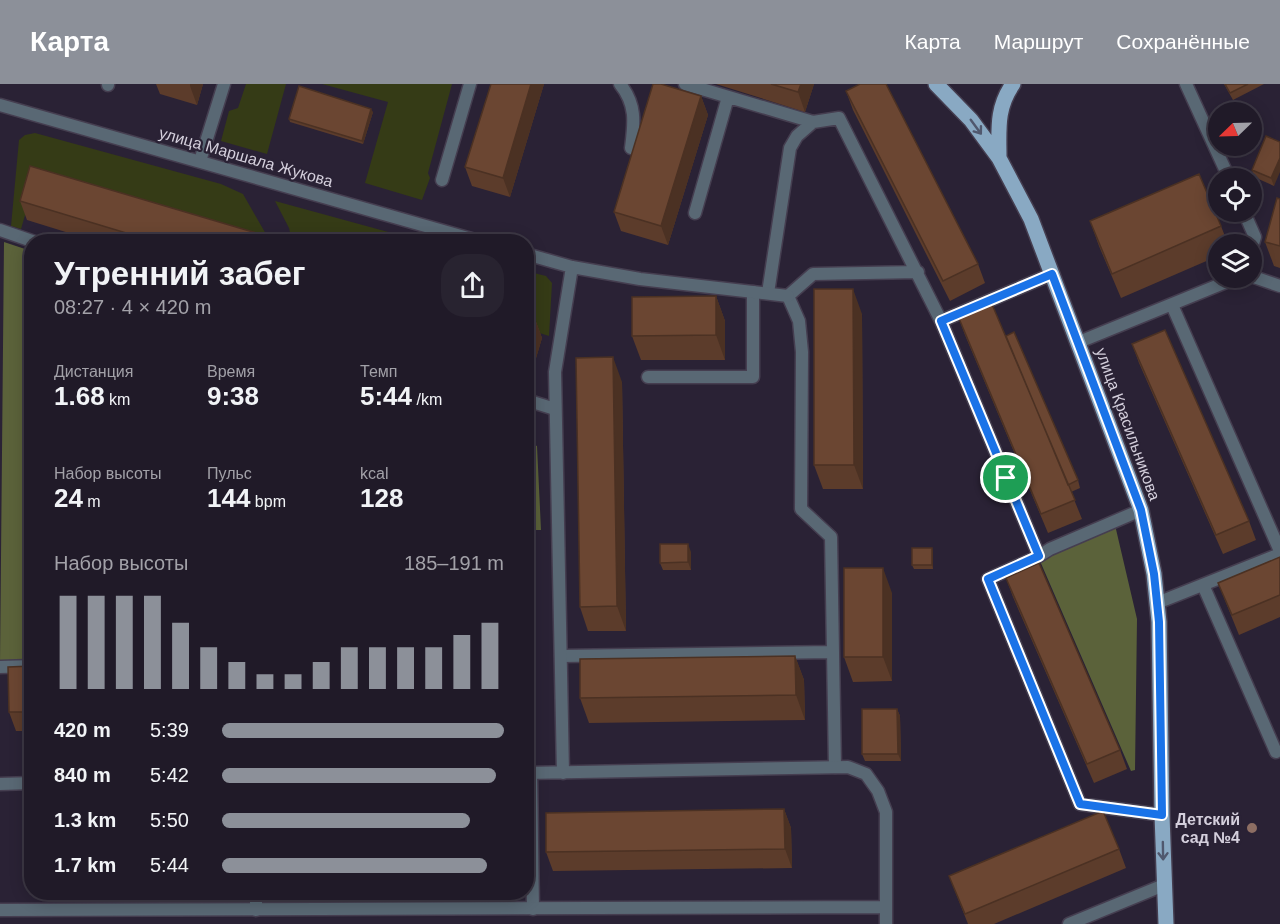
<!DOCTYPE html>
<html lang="ru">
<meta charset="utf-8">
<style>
body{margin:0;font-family:Helvetica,sans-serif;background:#282330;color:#f1f3f6;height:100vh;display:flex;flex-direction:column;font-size:22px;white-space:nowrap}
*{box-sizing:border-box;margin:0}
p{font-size:20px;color:#a2a1a8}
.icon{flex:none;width:33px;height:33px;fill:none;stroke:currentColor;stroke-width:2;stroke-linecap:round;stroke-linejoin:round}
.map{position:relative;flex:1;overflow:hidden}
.details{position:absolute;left:24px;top:150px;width:510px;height:666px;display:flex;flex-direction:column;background:#201a28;border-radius:24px;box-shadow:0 3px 15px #0003,0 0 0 2px #3d3845}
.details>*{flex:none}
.needle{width:39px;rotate:247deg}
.fabs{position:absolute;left:1208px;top:18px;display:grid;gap:12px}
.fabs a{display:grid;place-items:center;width:54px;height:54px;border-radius:50%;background:#201a28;box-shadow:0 3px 15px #0003,0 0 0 2px #3d3845;font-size:30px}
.pin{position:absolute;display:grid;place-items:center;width:51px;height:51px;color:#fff;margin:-26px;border:3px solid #fff;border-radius:50%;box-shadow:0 2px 6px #0007}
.round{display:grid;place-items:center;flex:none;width:63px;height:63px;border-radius:24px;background:#282330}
.headline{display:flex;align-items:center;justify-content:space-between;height:102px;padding:0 30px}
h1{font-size:33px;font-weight:700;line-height:45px}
.stats{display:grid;grid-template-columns:repeat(3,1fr);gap:9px;height:102px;padding:6px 30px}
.stats div{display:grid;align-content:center}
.stats b{font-size:26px;font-weight:700}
.stats small{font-size:16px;font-weight:400}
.stats p{font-size:16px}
.chart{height:168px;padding:12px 30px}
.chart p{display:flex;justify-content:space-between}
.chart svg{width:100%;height:108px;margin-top:6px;stroke:#8c9099;stroke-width:6}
ul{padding:0 30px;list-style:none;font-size:20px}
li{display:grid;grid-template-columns:96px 72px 1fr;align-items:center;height:45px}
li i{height:15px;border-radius:8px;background:#8c9099}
header{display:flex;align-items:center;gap:36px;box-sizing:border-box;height:84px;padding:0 30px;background:#8c9099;color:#fff}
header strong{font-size:28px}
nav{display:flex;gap:33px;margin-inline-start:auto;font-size:21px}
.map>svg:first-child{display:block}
.green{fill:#353b16}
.forest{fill:#5b623a}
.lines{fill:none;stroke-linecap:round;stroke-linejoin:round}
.lane-casing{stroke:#453e50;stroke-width:15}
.street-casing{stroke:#453e50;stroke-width:15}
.primary-casing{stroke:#453e50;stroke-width:18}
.lane{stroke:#596874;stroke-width:12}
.street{stroke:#596874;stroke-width:12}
.primary{stroke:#89a9c3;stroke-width:15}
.wall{fill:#5c3c2b}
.shaded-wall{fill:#4b3123}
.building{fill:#6b4632;stroke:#4b3123;stroke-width:1.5}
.oneway{stroke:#50586e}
.route-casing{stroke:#fff;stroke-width:12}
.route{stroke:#1a73e8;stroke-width:8}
.education-dot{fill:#8d6e63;stroke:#2a2235;stroke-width:2}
.labels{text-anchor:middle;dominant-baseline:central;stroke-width:4.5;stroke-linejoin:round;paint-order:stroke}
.street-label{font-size:16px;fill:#d4cfdc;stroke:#2a2235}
.poi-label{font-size:16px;font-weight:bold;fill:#d4cfdc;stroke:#2a2235;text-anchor:end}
</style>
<header>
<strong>Карта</strong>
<nav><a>Карта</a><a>Маршрут</a><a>Сохранённые</a></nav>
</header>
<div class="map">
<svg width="1280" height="840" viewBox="0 0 1280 840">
<rect width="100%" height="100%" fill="#2a2235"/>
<path class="green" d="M246,0H286L267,70L221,57L229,27L238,24Z
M322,0H452L428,89L430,94L422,116L365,99L388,18Z
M35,49L221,100L243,110L270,157L35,97L21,145L11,142L19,56L25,51Z
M275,117L421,157H292L289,144Z
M526,187L546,192L552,199L549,252L527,245Z"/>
<path class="forest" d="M4,158L31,167L32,577L0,578Z
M527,358L537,362L541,446H527Z
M1115,441L1137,535L1135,686L1131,687L1040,477L1054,467Z"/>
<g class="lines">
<defs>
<path id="lane" d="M620,0C637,21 634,40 631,64
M685,0L813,38L839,34L941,237L1039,472L988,495L1080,720L1162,731
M1186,0L1229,94
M108,1V0
M200,77L224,0
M442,96L470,0
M1244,128L1255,153L1251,166
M695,129L728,13
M0,146L35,158
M1251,192L1280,202
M768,209L790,64L797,52L813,38
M1172,221L1280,467
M941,237L1052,190
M1079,258L1236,194
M648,293H753V208
M526,316L555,325
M1039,472L1050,465L1141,426
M1203,501L1276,668
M1157,519L1280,470
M561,572L832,568
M0,583L32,582
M835,683L831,453L801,425L802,268L799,237L788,212L813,190L918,188
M531,689L533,825
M256,826V808
M1069,840L1164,801"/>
<path id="street" d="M0,21L482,158
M526,170L572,183L640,195L788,212
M526,689L848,683L866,690L878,707L886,728V840
M563,689L555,288L572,183
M0,700L32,699
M0,826L886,823"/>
<path id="primary" d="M936,0L971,36L999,74L1031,135L1141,426L1154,490L1159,538L1162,731L1166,840
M999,74C999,46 996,24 1013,0"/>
</defs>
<use href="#lane" class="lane-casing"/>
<use href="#street" class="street-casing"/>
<use href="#primary" class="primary-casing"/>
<use href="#lane" class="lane"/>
<use href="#street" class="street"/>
<use href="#primary" class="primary"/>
</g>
<path class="wall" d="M156,0H203L197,21L160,10Z
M491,0H544L510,113L472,102L465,83Z
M716,0H814L805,28Z
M1224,0H1264L1233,16Z
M846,7L978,180L985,199L950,217L853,26Z
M701,12L708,31L668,161L621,147L614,128Z
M373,28L363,60L290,38L289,35Z
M1280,58L1274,102L1254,93L1252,86Z
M1280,115V184L1274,182L1265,158Z
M20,117L271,158H98L27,136Z
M1090,137L1221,142L1228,160H1218V172L1121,214L1099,162Z
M716,212L725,237V276H641L632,252Z
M862,230L863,405H823L814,381Z
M958,232L1078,396L1080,404L1071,408L1082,435L1048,449L965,251Z
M526,233L535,235L542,254L531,291L526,290Z
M1132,260L1249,437L1256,456L1223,470L1139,279Z
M622,298L626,547H588L580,523Z
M526,441L530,449V489H526Z
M933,467V485H914L912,481Z
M691,468V486H663L660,479Z
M1280,473V533L1239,551L1218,499Z
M1006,494L1120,666L1127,685L1094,699L1013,513Z
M892,509V597L853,598L844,573Z
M795,572L804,596L805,636L589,639L580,614Z
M32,582V647H16L9,628Z
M897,625L900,632L901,677H865L862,670Z
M784,725L791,744L792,784L553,787L546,768Z
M1119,765L1126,784L994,840H968L949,792Z"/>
<path class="shaded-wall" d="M190,0H203L197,21L190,2Z
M531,0H544L510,113L503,94Z
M801,0H814L805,28L798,8Z
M701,12L708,31L668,161L661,142Z
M371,25L373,28L363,60L362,57Z
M1280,74V88L1274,102L1271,94Z
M853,205L862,230L863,405L854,381Z
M716,212L725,237V276L716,251Z
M535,235L542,254L531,291L526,279V264Z
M613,273L622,298L626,547L617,522Z
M526,441L530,449V489L526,479Z
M688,460L691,468V486L688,478Z
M932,464L933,467V485L932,481Z
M883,484L892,509V597L883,573Z
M795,572L804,596L805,636L796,611Z
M897,625L900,632L901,677L898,670Z
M784,725L791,744L792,784L785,765Z"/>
<path class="building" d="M491,0H531L503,94L465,83Z
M653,0H661L701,12L661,142L614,128Z
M771,0H801L798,8Z
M860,0H886L978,180L943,197L846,7Z
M1225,0H1248L1230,9Z
M299,2L371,25L362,57L289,35Z
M1266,52L1280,58V74L1271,94L1252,86Z
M30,82L270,153L268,158H156L20,117Z
M1199,90L1221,142L1112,190L1090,137Z
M1277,114L1280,115V162L1265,158Z
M814,205H853L854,381H814Z
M716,212V251L632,252V213Z
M991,218L1075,416L1041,430L958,232Z
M526,233L535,235L526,264Z
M1165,246L1249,437L1216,451L1132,260Z
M1014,248L1078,396L1068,401L1006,252Z
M613,273L617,522L580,523L576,274Z
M660,460H688V478L660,479Z
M912,464H932V481H912Z
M1280,473V511L1232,531L1218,499Z
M1039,479L1120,666L1087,680L1006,494Z
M844,484H883V573H844Z
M795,572L796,611L580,614V575Z
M32,582V628H9L8,583Z
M862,625H897L898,670H862Z
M784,725L785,765L546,768V729Z
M1103,727L1119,765L965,830L949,792Z"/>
<defs><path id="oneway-shaft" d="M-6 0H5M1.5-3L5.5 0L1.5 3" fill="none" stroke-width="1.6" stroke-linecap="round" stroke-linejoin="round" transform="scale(1.5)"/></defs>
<g class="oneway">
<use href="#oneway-shaft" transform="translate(976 43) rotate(54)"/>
<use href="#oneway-shaft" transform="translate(1163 767) rotate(89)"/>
</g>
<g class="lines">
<defs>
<path id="route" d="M1052,190L1141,426L1154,490L1159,538L1162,731L1080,720L988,495L1039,472L941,237Z"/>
</defs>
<use href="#route" class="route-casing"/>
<use href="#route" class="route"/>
</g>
<circle class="education-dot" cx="1252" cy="744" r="6"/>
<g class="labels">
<g class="street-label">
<text transform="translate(246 73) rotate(16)">улица Маршала Жукова</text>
<text transform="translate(1128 340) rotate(70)">улица Красильникова</text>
</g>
<g class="poi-label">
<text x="1240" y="735">Детский<tspan x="1240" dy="18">сад №4</tspan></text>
</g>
</g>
</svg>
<div class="fabs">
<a><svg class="needle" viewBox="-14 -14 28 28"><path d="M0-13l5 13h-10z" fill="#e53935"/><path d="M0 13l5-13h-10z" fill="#a2a1a8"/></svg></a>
<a><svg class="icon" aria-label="locate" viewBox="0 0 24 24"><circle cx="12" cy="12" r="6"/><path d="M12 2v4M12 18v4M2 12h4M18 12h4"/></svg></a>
<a><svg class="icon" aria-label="layers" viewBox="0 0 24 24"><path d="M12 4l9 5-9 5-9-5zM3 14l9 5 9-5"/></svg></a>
</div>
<div class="pin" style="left:1006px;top:394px;background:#1e9e55"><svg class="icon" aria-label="arrive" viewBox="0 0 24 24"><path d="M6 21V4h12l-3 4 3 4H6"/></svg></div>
<section class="details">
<div class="headline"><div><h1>Утренний забег</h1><p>08:27 · 4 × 420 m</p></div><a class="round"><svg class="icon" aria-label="share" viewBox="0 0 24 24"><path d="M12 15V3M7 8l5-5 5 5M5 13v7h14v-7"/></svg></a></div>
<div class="stats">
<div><p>Дистанция</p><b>1.68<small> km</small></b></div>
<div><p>Время</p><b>9:38</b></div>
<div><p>Темп</p><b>5:44<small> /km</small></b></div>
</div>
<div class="stats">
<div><p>Набор высоты</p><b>24<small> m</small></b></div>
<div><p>Пульс</p><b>144<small> bpm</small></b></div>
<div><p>kcal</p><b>128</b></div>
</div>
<div class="chart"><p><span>Набор высоты</span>185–191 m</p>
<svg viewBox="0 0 160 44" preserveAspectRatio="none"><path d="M5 44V6M15 44V6M25 44V6M35 44V6M45 44V17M55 44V27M65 44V33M75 44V38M85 44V38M95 44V33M105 44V27M115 44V27M125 44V27M135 44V27M145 44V22M155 44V17"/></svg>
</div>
<ul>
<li><b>420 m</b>5:39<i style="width:100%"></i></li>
<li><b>840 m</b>5:42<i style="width:97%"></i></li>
<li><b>1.3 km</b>5:50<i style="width:88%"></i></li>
<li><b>1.7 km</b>5:44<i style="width:94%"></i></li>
</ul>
</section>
</div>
